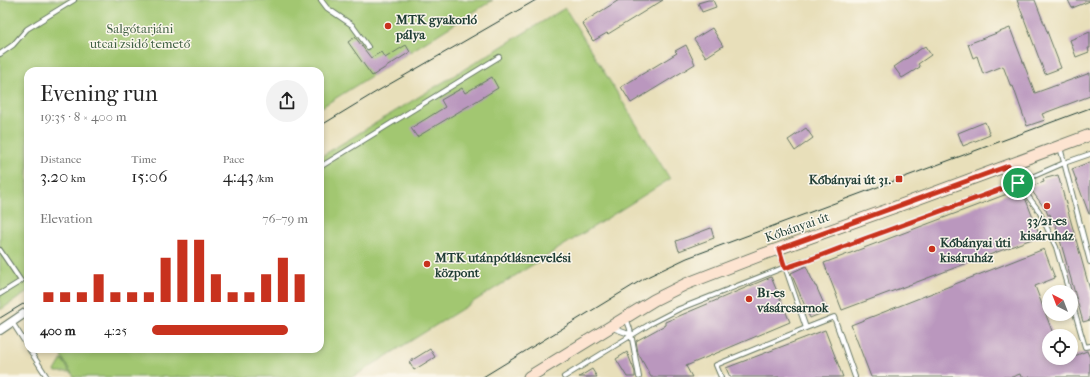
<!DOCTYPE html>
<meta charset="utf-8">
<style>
body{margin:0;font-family:"IM FELL French Canon",serif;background:#f2f2f2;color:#222;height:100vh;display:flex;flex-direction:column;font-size:15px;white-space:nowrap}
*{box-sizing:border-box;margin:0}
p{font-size:13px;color:#767676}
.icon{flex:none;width:22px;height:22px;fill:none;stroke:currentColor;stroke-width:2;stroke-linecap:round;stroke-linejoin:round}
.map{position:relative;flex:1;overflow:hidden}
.drawer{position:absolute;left:24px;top:67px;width:300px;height:286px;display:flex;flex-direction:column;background:#fff;border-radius:12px;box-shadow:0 2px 6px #0003}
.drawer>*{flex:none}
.needle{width:26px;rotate:318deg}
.fabs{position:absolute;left:1042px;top:285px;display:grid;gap:8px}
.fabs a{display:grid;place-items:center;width:36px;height:36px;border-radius:50%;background:#fff;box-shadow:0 2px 6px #0003;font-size:20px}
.pin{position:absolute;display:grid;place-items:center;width:34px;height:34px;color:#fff;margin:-17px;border:2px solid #fff;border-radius:50%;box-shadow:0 1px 4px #0007}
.round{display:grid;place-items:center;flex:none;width:42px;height:42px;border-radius:21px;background:#f2f2f2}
.overview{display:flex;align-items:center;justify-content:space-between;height:68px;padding:0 16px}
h1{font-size:22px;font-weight:600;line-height:30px}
.metrics{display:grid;grid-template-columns:repeat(3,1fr);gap:6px;height:68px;padding:4px 16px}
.metrics div{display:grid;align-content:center}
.metrics b{font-size:17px;font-weight:600}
.metrics small{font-size:11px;font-weight:400}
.metrics p{font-size:11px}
.chart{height:112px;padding:8px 16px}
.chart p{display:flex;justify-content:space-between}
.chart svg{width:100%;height:72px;margin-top:4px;stroke:#c8321e;stroke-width:6}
ul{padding:0 16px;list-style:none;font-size:13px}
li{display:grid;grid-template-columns:64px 48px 1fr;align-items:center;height:30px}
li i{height:10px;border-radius:5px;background:#c8321e}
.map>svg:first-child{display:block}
.green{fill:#a2c771;stroke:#608252}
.building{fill:#ba97be}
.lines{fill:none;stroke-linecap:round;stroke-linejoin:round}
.lane-casing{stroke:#657663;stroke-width:6}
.street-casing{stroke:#657663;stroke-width:10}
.secondary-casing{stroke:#657663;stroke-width:13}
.lane{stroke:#fff;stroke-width:4}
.street{stroke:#fff;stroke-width:8}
.secondary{stroke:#fde4d1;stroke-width:11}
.tram{stroke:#1f3d34;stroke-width:1}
.route-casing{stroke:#fff;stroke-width:8}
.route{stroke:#c8321e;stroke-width:5}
.poi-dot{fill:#c8321e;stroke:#fbf7ec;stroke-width:1.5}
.labels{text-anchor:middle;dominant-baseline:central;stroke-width:3;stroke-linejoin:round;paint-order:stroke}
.poi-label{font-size:13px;font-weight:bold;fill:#1f3d34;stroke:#fbf7ec;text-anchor:start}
.park-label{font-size:13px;fill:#406043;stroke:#fbf7ec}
.street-label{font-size:13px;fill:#1f3d34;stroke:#fbf7ec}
</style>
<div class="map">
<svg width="1090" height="377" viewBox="0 0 1090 377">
<rect width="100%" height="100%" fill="#fbf7ec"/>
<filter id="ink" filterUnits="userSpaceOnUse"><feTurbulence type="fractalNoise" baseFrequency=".025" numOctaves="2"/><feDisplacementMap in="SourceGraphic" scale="8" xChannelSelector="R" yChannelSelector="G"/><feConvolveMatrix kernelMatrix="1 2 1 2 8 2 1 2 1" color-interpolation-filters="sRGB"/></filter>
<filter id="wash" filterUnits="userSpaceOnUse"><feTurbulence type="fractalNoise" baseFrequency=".012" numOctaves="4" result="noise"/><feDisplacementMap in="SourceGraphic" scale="16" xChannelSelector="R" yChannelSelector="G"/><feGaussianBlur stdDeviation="0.9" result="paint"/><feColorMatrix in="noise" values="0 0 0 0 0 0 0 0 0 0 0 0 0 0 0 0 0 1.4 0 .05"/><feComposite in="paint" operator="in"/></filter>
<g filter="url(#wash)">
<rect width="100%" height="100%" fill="#e8dfba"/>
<path class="green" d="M0,0H493L320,108V71H28V292L0,310Z
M565,8L670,179L353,377H74L57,349H320V157Z
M62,359L70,372H56L55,371Z"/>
<g id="blocks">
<path class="building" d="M619,0H663L608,34L607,33L593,41L582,23Z
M708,0H713L716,7L702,12L698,3Z
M1017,0H1035L1061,68L1045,74Z
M1068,0H1090V1L1072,8Z
M712,28L723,46L706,57L694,39Z
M1010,28L1035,93L1090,73V96L1042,114L1045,120L1027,126L1013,86L1011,87L1003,66L983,74L977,56L973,58L968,44Z
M1090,32V48H1088L1089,52L1076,57L1070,40Z
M355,37L371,58L381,52L385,58L406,45L410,52L372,76L348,42Z
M686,45L695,64L631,103L621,87L677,53L675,51Z
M925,46L931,55L918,64L920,67L902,78L894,67Z
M492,77L498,88L417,137L411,128L445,107L441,100L462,88L465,93Z
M985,122L990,135L963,146L958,133Z
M806,128L813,138L795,151L788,140Z
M1090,162V214H1089L1072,169Z
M1058,175L1090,290V320L1083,322L1055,222L1052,223L1050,214L1048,215L1046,210L1029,187L1044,182L1043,179Z
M1015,191L1017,192L1019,191L1026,200L1040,236L842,310L824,263Z
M711,228L714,238L679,251L676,241Z
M1044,249L1055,278L1035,286L1054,336H1049V358H1063L1064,360L1087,351L1090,358V377H1021L1020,374L1012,377H871L851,325Z
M806,266L815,286H816L827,311L810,318L791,273Z
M771,277L790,322L686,366L692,377H651L638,353L636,341L665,325V322Z
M825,330L843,377H730L726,368Z
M430,349L435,357L414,370L409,362Z
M627,352L635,372V377H627L616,359Z
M592,369L597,377H579Z"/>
</g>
</g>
<g filter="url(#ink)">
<use href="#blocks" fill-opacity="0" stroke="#657663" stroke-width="1"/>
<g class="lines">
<defs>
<path id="lane" d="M321,0L327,8L352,25L368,47
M0,54L13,45L27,29L74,0
M1060,147L1090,262
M1008,166L1018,183L1039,211L1056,247L1069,292
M320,167L499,57
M0,250L21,281L0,294
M1071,299L1085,347L1090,346
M626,319C631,328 631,335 633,344C635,355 637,366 639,377
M12,322L28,347
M612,328L632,335
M806,328L834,317L855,377
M29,349L47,377
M564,377L650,324L679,309L785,267L809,260L864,239L1018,183L1064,163L1090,154
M721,377L716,365L806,328L779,249"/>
<path id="street" d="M0,330L28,311"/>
<path id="secondary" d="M529,377L654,300L686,284L761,255L901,205L1090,135"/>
</defs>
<use href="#lane" class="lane-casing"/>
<use href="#street" class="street-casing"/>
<use href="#secondary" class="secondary-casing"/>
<use href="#lane" class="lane"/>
<use href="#street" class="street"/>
<use href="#secondary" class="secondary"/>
<path class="tram" d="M320,126L376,92L536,0
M0,318L28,301
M483,377L645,278L687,258L1090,108"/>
</g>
</g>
<g class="lines" filter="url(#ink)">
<defs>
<path id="route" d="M1008,166L1018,183L864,239L809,260L785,268L779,249L901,205Z"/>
</defs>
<use href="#route" class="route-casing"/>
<use href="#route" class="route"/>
</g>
<g class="poi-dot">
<circle cx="388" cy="26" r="4"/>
<rect x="895" y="175" width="8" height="8" rx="2"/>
<circle cx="1047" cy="206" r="4"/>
<circle cx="932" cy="249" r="4"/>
<circle cx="427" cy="264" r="4"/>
<circle cx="749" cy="299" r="4"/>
</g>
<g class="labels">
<g class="poi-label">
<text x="396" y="19">MTK gyakorló<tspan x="396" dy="15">pálya</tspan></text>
<text x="891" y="179" text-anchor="end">Kőbányai út 31.</text>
<text x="1047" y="220" text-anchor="middle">33/21-es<tspan x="1047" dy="15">kisáruház</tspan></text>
<text x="940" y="242">Kőbányai úti<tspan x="940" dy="15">kisáruház</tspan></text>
<text x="435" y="257">MTK utánpótlásnevelési<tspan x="435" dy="15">központ</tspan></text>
<text x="757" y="292">B1-es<tspan x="757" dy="15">vásárcsarnok</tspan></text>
</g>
<g class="park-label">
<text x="140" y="28">Salgótarjáni<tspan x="140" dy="15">utcai zsidó temető</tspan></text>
</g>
<g class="street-label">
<text transform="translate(797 227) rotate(-19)">Kőbányai út</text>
</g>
</g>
</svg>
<div class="fabs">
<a><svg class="needle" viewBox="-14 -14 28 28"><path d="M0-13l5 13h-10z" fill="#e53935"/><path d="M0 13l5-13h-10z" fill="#767676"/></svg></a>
<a><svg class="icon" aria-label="locate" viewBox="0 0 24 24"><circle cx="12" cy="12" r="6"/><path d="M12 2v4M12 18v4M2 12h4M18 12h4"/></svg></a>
</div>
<div class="pin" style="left:1018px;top:183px;background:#1e9e55"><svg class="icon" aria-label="arrive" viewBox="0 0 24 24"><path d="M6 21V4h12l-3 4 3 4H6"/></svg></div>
<section class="drawer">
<div class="overview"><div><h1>Evening run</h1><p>19:35 · 8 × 400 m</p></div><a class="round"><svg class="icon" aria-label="share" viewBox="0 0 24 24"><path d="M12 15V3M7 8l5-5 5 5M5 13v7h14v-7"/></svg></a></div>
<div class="metrics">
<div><p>Distance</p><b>3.20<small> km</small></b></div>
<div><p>Time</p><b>15:06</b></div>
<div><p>Pace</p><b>4:43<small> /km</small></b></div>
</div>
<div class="chart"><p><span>Elevation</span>76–79 m</p>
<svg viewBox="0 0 160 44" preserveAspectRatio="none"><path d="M5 44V38M15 44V38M25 44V38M35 44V27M45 44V38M55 44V38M65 44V38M75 44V17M85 44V6M95 44V6M105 44V27M115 44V38M125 44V38M135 44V27M145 44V17M155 44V27"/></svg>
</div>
<ul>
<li><b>400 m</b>4:25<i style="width:87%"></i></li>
</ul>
</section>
</div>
